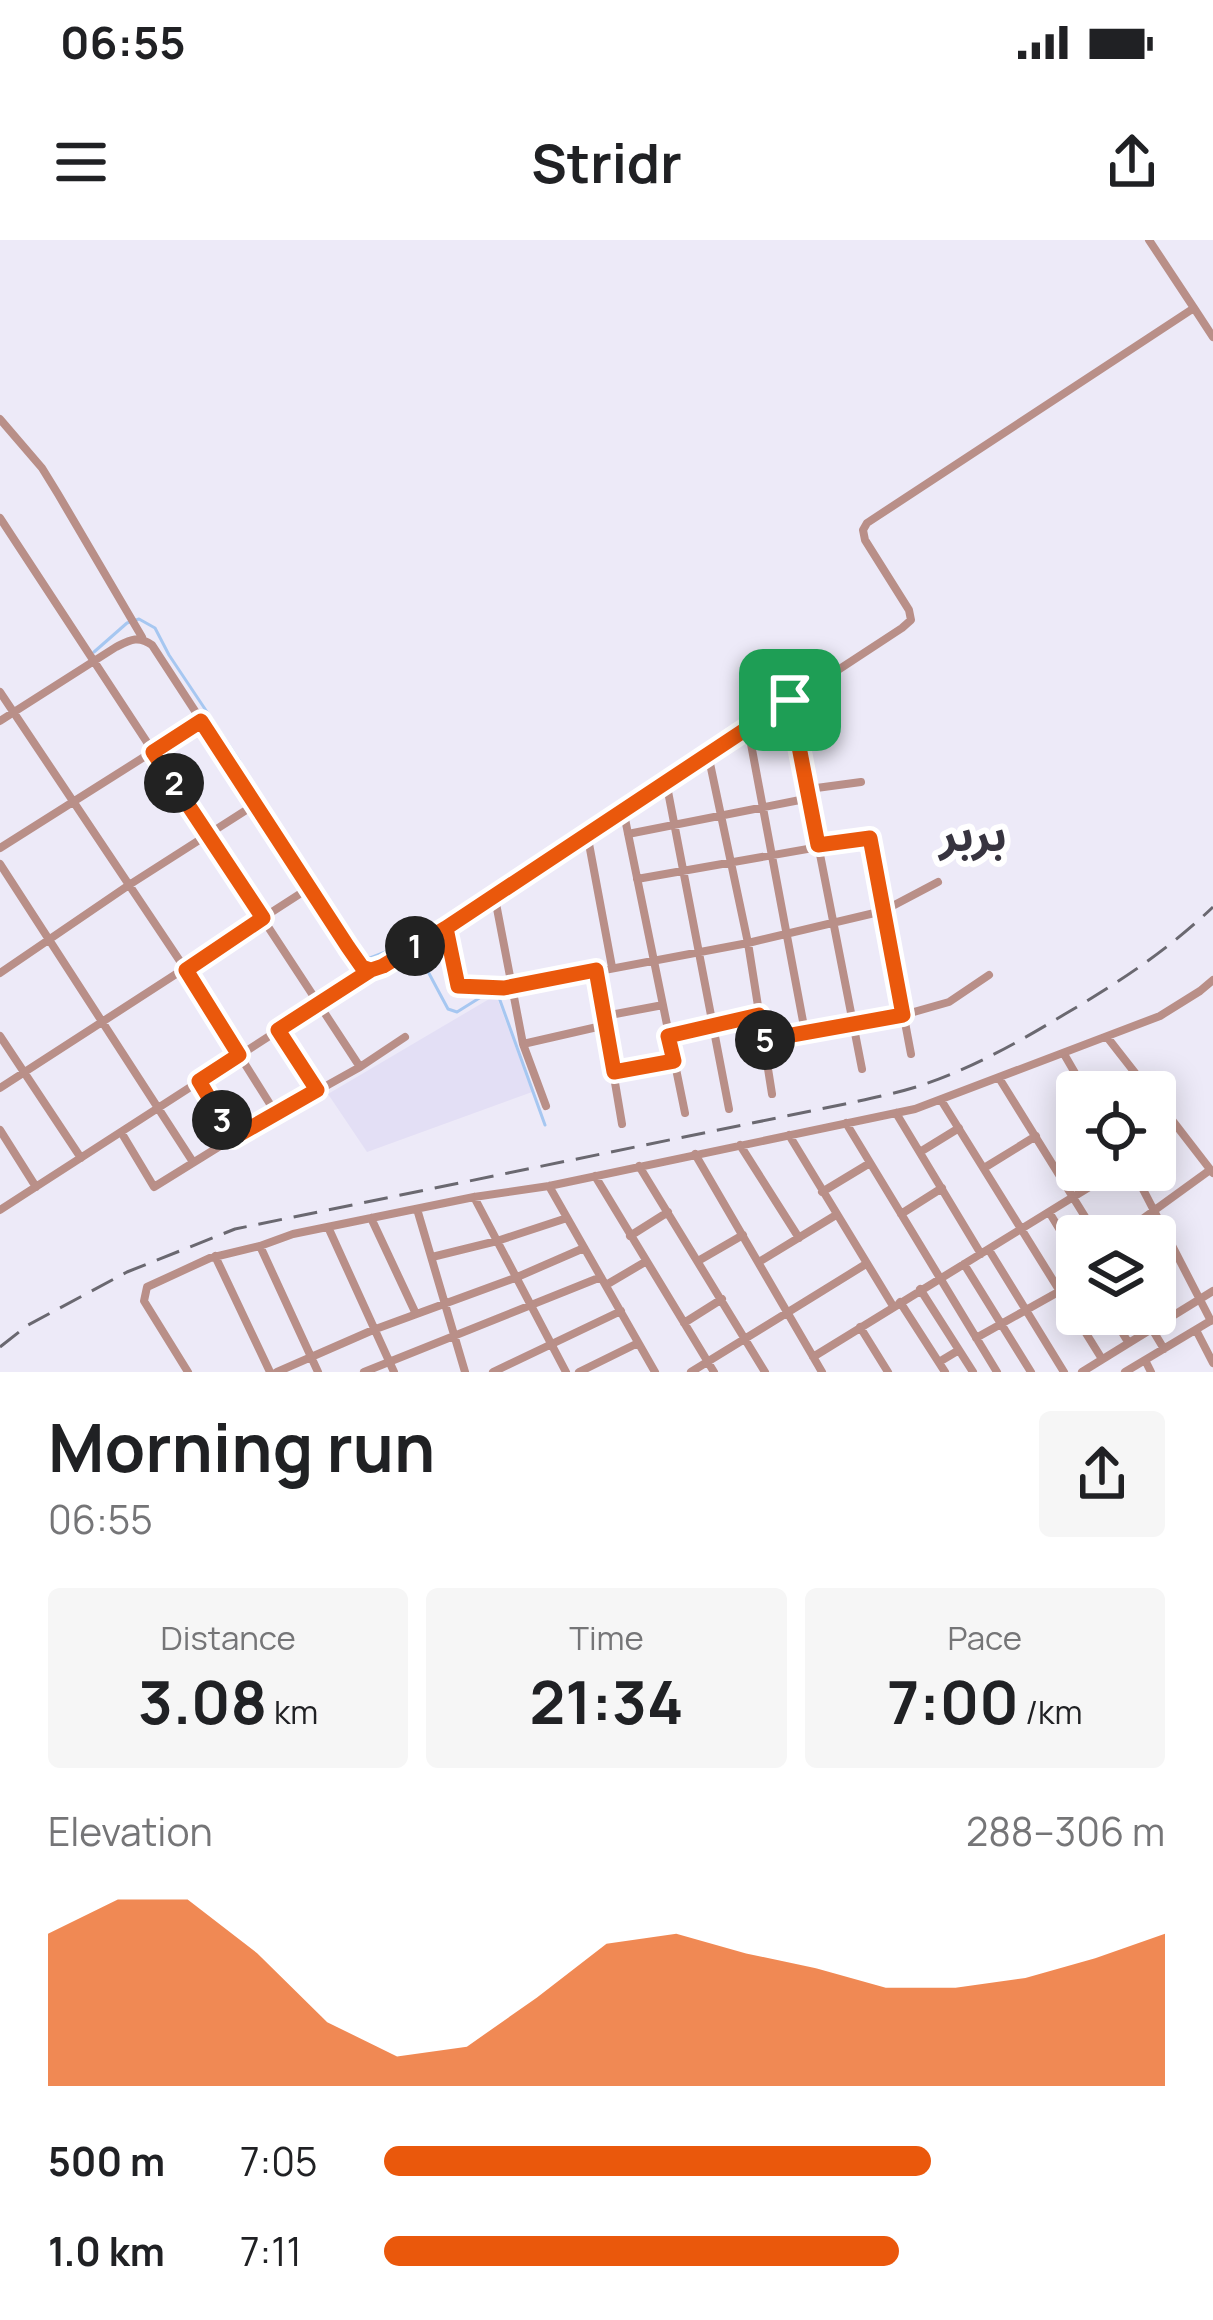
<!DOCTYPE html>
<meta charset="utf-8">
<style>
body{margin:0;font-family:Manrope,"Noto Sans Arabic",sans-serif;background:#f6f6f6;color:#202124;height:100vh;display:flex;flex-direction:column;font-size:45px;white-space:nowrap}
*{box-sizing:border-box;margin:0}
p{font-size:39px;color:#757577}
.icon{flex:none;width:66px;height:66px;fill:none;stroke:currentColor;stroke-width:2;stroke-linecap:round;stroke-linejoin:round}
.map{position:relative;height:1132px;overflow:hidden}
.side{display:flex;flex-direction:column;background:#fff;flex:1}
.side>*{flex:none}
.tools{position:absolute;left:1056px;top:831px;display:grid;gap:24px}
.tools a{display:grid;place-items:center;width:120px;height:120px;border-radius:12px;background:#fff;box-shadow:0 6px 30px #0003;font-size:60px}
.pin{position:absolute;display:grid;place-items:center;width:102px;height:102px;color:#fff;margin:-51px;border-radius:24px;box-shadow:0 6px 18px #0006}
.km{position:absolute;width:60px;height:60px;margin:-30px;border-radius:50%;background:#222;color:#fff;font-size:33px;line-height:60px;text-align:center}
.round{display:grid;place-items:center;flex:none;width:126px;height:126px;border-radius:12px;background:#f6f6f6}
.headline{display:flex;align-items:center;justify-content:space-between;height:204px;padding:0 48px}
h1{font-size:66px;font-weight:700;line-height:90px}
.figures{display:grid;grid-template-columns:repeat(3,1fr);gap:18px;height:204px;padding:12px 48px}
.figures div{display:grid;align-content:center;border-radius:12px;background:#f6f6f6;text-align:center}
.figures b{font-size:60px;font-weight:700}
.figures small{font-size:33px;font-weight:400}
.figures p{font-size:33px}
.chart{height:336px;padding:24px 48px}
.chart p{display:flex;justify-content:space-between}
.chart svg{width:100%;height:216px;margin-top:12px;fill:#ea580c;opacity:.7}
ul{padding:0 48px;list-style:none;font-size:39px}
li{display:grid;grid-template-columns:192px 144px 1fr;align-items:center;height:90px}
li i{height:30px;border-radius:15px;background:#ea580c}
.status{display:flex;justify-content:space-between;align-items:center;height:84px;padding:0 60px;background:#fff;direction:ltr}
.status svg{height:33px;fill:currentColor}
header{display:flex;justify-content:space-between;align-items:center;height:156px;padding:0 48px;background:#fff;font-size:54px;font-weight:700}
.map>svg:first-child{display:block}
.commercial{fill:#e3dff5}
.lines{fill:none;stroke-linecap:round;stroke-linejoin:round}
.stream{stroke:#a6c7f1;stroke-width:3}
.minor{stroke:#b98f88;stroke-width:8}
.rail{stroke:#6a6870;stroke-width:3;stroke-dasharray:24 12;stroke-linecap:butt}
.route-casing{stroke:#fff;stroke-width:24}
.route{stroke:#ea580c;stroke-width:15}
.labels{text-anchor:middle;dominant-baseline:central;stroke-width:12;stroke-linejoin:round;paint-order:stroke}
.district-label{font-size:45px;font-weight:bold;fill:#37343f;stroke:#fff}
</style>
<div class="status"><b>06:55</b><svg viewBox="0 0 49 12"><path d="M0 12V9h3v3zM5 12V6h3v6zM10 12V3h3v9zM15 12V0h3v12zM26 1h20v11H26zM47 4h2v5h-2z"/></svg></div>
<header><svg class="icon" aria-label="menu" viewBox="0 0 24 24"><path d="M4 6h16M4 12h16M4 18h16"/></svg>Stridr<svg class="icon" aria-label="share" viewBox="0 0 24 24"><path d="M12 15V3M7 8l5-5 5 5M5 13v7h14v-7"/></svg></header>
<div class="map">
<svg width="1213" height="1132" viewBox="0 0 1213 1132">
<rect width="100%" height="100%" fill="#edeaf8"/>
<path class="commercial" d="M496,755L532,852L367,912L328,854Z"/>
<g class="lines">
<path class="stream" d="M94,412L127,383L139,379L155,388L169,415L239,520L247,539L272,582L363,714L370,718L411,702
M417,711L448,769L457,772L489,752
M497,752L545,885"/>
<path class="minor" d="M1194,68L1213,97
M0,179L42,228L58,254L142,397
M0,278L360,827
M0,452L186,730L275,872
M790,461L862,829
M0,481L116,407C130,400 138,395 152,405L362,727L371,730L383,726L445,688L902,388L911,380L909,370L865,300L863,290L867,283L1194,68L1149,0
M748,488L805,792
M708,514L748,703L772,854
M666,541L729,869
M809,549L861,542
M623,569L685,873
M587,593L612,727
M628,594L810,558
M0,608L201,481
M0,624L193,922
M637,639L870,598L911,814
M494,653L523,804L546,866
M445,688L458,746L504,749L748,703L883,671L938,642
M596,730L622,884
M0,733L129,645L254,565
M605,776L663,765
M0,796L81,918
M668,796L759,775
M1107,797L1150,852
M764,800L903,775L949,762L989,735
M523,804L606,785
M1064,814L1086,852
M614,833L674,821
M999,838L1097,996
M199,841L233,898
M0,848L309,648
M317,851L360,827L405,797
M1115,852L1140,839
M1155,858L1213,933
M941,860L1102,1119
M896,873L981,1014
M846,883L997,1132
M0,890L36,947
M121,892L154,947L275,872L317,851L278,790
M1155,893L1173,882
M789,895L893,1066
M740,905L799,998
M920,912L959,888
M695,914L822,1132
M639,926L765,1132
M984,928L1036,896
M1133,930L1211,1081
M595,936L714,1132
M549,946L655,1132
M822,952L870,923
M474,957L566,1132
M417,969L465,1132
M0,970L370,731
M1049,972L1077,1018
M901,974L942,948
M371,978L416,1074
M328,987L394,1132
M630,996L668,972
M1119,996L1210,930
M260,1006L318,1132
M989,1010L1064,1132
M215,1016L270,1132
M432,1017L497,1001L567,978
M698,1021L743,995
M759,1022L836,975
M964,1024L1031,1132
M606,1045L645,1022
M920,1049L973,1132
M900,1062L945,1132
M1111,1074L1128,1102
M1143,1074L1164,1109
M684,1083L722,1059
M860,1087L888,1132
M1196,1090L1213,1123
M976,1098L1060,1051L1077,1037
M813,1117L1117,930
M1145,1120L1151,1132
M939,1122L959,1110
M188,1132L144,1061L147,1047L210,1018L260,1006L293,994L474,957L549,946L915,869L1160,776L1200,751L1213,740
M277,1132L373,1090L515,1038L584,1008
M364,1132L601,1037
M493,1132L621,1071
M579,1132L638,1103
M691,1132L866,1024
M1082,1132L1213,1051
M1125,1132L1212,1080"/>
<path class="rail" d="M0,1107L28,1085L127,1032L235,989L845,864C868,859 893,854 916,847C969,830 1017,803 1065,774C1118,743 1168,710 1213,667"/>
</g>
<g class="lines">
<defs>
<path id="route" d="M790,460L446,688L383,726L371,730L362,727L348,707L201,481L153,512L263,678L186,730L239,815L199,841L233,898L317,850L278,790L371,730L383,726L446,688L458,746L504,748L596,730L614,832L674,821L668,796L759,775L764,800L903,775L870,598L818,605L790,460"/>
</defs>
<use href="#route" class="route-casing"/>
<use href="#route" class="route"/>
</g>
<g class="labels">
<g class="district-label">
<text x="973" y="594">بربر</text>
</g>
</g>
</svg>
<div class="tools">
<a><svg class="icon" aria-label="locate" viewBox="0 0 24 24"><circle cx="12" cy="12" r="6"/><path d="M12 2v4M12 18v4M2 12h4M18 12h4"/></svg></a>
<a><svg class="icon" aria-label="layers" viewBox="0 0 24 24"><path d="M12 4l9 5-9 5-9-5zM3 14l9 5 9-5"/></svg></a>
</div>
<div class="pin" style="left:790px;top:460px;background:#1e9e55"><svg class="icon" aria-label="arrive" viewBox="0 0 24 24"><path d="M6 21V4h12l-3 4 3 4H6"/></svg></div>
<b class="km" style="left:415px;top:706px">1</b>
<b class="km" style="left:174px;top:543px">2</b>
<b class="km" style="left:222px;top:880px">3</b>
<b class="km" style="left:765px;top:800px">5</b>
</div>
<section class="side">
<div class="headline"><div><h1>Morning run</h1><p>06:55</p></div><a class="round"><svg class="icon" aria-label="share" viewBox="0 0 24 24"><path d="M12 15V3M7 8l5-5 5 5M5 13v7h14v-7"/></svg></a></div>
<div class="figures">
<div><p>Distance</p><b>3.08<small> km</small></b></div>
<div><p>Time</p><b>21:34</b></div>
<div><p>Pace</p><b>7:00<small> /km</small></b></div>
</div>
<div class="chart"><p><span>Elevation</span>288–306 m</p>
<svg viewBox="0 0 160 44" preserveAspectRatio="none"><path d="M0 44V13L10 6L20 6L30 17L40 31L50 38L60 36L70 26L80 15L90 13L100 17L110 20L120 24L130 24L140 22L150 18L160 13V44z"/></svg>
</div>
<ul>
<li><b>500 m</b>7:05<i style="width:70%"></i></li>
<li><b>1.0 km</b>7:11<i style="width:66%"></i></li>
</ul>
</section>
